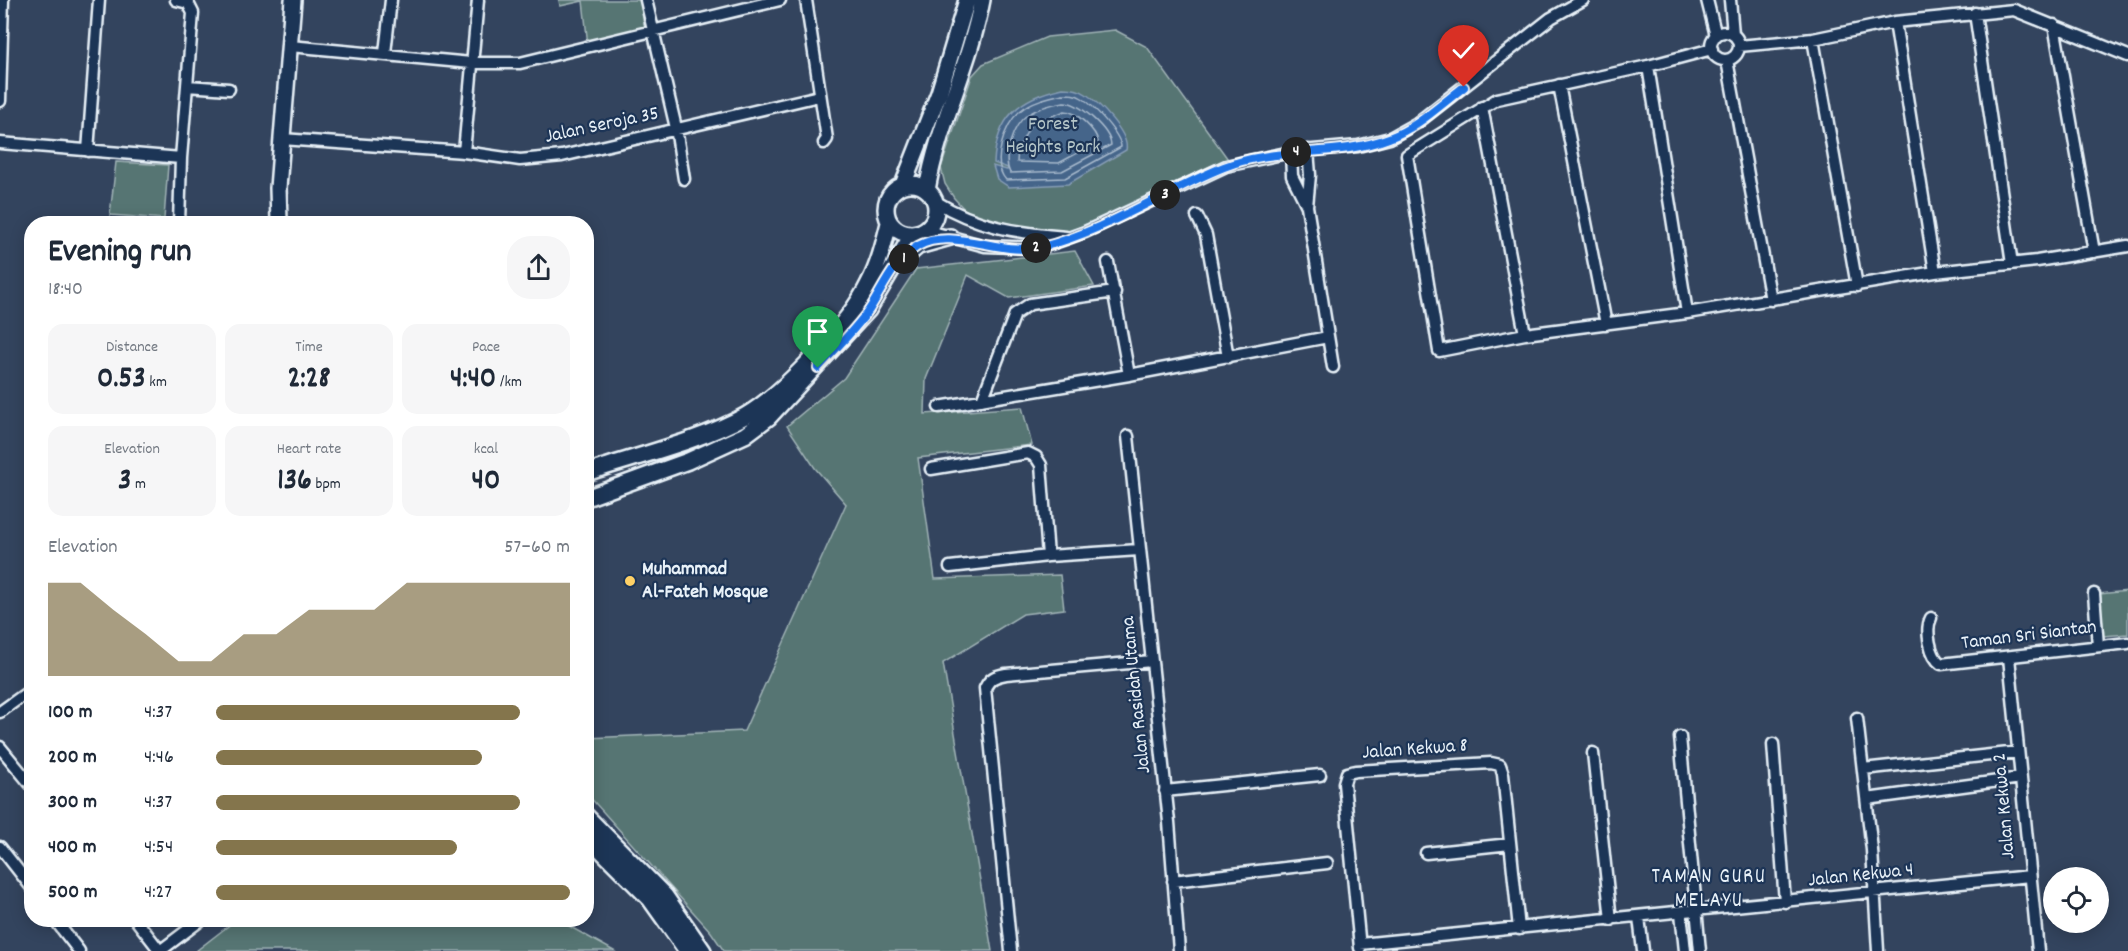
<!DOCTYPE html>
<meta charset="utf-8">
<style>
body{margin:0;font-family:Dekko,sans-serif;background:#f6f6f7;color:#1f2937;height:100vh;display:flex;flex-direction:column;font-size:22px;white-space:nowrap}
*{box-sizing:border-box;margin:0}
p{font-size:20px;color:#747a83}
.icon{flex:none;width:33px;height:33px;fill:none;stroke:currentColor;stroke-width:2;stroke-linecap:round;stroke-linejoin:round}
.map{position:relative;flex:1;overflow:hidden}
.details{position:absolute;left:24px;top:216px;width:570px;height:711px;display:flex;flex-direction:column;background:#fff;border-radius:24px;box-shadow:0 3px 15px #0003}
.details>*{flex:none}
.tools{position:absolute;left:2043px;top:867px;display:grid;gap:12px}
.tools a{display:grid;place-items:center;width:66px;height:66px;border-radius:50%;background:#fff;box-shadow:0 3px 15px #0003;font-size:30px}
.pin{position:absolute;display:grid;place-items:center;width:51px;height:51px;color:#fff;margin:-62px -26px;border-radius:50% 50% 50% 0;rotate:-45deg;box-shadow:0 0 6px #0007}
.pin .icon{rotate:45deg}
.km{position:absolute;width:30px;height:30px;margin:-15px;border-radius:50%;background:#222;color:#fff;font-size:16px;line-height:30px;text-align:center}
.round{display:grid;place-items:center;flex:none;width:63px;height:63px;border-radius:24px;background:#f6f6f7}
.headline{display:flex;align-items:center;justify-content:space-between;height:102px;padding:0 24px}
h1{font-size:33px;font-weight:700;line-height:45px}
.stats{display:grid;grid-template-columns:repeat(3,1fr);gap:9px;height:102px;padding:6px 24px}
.stats div{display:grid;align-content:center;border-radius:15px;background:#f6f6f7;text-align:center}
.stats b{font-size:30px;font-weight:700}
.stats small{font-size:16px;font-weight:400}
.stats p{font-size:16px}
.chart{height:168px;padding:12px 24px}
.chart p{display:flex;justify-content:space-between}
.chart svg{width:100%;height:108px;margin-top:6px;fill:#84754c;opacity:.7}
ul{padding:0 24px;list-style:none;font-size:20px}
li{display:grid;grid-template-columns:96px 72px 1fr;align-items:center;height:45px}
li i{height:15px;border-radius:8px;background:#84754c}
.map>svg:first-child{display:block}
.green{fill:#577573;stroke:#a0b3b6;stroke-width:1.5}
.water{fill:#45658a;stroke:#869db6;stroke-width:1.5}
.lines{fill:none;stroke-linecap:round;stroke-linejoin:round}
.shore{stroke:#a7b9cc;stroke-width:1.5}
.street-casing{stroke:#e8f1f8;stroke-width:15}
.secondary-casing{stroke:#e8f1f8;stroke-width:20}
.street{stroke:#1d3557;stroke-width:10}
.secondary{stroke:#1d3557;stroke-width:15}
.route-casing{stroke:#fff;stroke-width:12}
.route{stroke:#1a73e8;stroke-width:8}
.poi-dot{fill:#ffd166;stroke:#1d3557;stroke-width:2}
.labels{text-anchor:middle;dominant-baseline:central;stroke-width:4.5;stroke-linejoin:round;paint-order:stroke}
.park-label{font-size:20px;fill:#b5c6c9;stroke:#1d3557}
.street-label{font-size:20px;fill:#e8f1f8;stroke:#1d3557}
.poi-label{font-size:20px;font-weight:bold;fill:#e8f1f8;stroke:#1d3557;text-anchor:start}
.neighbourhood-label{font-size:21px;letter-spacing:1.5px;fill:#e8f1f8;stroke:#1d3557}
</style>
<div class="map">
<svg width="2128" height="951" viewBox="0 0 2128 951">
<rect width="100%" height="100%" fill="#33445e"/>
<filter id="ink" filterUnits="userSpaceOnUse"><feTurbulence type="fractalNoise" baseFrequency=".0167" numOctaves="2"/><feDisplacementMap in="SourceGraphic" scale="12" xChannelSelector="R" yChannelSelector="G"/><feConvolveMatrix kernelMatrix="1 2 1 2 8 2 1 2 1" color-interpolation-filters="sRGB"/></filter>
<g filter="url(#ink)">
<path class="green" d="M559,0H640L645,31L588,45L583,1L560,6Z
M1115,30L1147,47L1230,162L1068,232L1019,228L977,216L965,210L954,198L945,184L941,168L972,76L983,64L1047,37Z
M116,162L168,165L164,219L110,215Z
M1075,251L1094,286L1009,298L968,275L926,379L925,414L1022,407L1032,445L918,458L935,579L1060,575L1064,609L1023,614L943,663L992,951H724L711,932L587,794V738L744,731L846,504L815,468L787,426L844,378L916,269Z
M2128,591V634L2103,636L2099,594Z
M236,920H558L614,951H196Z"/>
<path class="water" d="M1063,88C1071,88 1079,89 1086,94C1099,103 1130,134 1126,150L1068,184L1009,187L997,179L993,166L1007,170L1008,168L994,163C996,117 1020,97 1063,88Z"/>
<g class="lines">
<path class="shore" d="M1063,94C1070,94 1076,94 1082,98C1093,105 1121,135 1121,147L1065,178L1006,180C991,163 1004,125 1020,111C1031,101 1049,97 1063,94Z
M1064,102C1079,102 1110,130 1111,145L1062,171L1010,173C1002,157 1013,125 1027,115C1038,108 1052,104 1064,102Z
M1065,111C1076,111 1097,131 1098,142L1059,163L1017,162L1018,149L1031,124Z"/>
<defs>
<path id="street" d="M176,0L188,3L193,13L181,158L179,224
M646,0L676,128L684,179
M806,0L827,139L824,143
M1707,0L1716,36
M1730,0L1733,34
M1975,13L2012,264
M1895,22L1935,272
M2054,25L2094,252
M1711 46a14 14 0 1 1 28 0a14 14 0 1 1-28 0Z
M1813,39L1857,286
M290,46L471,63H520L780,0
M1739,46L1813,39L1895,22L2014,10L2128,56
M1712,49L1648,66L1497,99L1407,155L1439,351L1525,334L1687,313L1935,272L2037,261L2128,246
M385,53L391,0
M1727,60L1771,300
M1648,66L1687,313
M1559,85L1606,324
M187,86L229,89
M0,101L3,0
M1482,107L1525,334
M282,139L464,152L520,160L562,156L819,96
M0,143L181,158
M1308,150L1310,175L1307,206L1333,367
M88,151L99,0
M464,152L478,0
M1291,152L1292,176L1307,206
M935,201C976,227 1018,233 1066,237
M1197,216L1206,235L1228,357
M925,230L985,246L1040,248L1085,232L1226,166L1291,152L1358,146L1390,138L1417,123L1551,18L1583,0
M1108,262L1129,375
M982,400L1015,314L1030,304L1115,292
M939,407L1129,375L1328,337
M1128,436L1169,822L1179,951
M931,469L1028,453L1036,457L1041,465L1048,556
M950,567L1048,556L1139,550
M2094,594L2098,646
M1931,618C1925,630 1930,656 1941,664L2128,643
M2009,657L2038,951
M0,712L32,689
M1857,718L1872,850L1878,951
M1680,737L1700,951
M1773,744L1785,902
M0,747L32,786
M1593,753L1611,920
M1863,769L2018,752
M1165,791L1320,775
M1867,799L2021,778
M0,847L32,888
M1426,853L1510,844
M1173,881L1327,863
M1681,913L1685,951
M1639,917L1643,951
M55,920L79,951
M136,920L160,951
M1360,944L2030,876
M1360,948L1344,783L1347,773L1356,771L1491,763L1500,765L1503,774L1519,929
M160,951L201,920
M1011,951L985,688C990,678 995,676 1006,674L1152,661"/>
<path id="secondary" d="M886 209a25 25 0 1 1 50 0a25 25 0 1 1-50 0Z
M903,185L939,93L967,0
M927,190C938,125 970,65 982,0
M279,221L278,188L293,0
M902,260L918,246L950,237
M586,473C634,457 703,440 745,416C783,394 850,323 869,283C879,264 884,243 889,223
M586,498L688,461L745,435L769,417L868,310L912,235
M586,816L665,896L703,951
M586,835L650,899L687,951"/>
</defs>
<use href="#street" class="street-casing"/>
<use href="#secondary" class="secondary-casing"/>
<use href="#street" class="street"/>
<use href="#secondary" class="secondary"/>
</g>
</g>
<g class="lines" filter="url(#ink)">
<defs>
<path id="route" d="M818,368C835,349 854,331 869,310C884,287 893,261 918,246C952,226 1004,257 1042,247C1106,231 1164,191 1224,167C1277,146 1337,158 1389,138C1417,128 1440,105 1464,87"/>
</defs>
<use href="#route" class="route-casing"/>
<use href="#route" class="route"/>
</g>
<circle class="poi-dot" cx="630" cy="581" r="6"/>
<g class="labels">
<g class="park-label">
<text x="1053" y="125">Forest<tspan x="1053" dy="23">Heights Park</tspan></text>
</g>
<g class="street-label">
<text transform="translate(602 126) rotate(-12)">Jalan Seroja 35</text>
<text transform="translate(2029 636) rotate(-7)">Taman Sri Siantan</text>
<text transform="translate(1137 695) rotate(-96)">Jalan Rasidah Utama</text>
<text transform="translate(1415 750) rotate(-4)">Jalan Kekwa 8</text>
<text transform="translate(2005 806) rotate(-95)">Jalan Kekwa 2</text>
<text transform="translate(1861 876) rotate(-6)">Jalan Kekwa 4</text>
</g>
<g class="poi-label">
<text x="642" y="570">Muhammad<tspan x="642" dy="23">Al-Fateh Mosque</tspan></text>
</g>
<g class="neighbourhood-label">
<text x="1709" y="878">TAMAN GURU<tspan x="1709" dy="24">MELAYU</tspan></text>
</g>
</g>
</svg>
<div class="tools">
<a><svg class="icon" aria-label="locate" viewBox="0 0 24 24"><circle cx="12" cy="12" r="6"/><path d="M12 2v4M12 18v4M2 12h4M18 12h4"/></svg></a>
</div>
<div class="pin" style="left:818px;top:368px;background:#1e9e55"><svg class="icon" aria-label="arrive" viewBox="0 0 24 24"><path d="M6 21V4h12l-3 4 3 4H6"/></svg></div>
<div class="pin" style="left:1464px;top:87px;background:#d93025"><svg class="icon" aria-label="check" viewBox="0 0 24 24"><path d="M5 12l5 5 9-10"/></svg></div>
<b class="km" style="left:904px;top:259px">1</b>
<b class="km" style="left:1036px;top:248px">2</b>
<b class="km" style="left:1165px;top:195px">3</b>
<b class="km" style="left:1296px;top:152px">4</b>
<section class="details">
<div class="headline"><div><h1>Evening run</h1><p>18:40</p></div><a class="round"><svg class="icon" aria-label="share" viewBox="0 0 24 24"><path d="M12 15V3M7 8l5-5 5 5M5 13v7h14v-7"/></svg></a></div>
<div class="stats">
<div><p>Distance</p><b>0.53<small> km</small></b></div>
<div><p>Time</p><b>2:28</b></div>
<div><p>Pace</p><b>4:40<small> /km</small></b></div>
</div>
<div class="stats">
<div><p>Elevation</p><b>3<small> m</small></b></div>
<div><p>Heart rate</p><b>136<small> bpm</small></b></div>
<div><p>kcal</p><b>40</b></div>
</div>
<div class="chart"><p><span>Elevation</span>57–60 m</p>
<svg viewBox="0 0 160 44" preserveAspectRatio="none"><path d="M0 44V6L10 6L20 17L30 27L40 38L50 38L60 27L70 27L80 17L90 17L100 17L110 6L120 6L130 6L140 6L150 6L160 6V44z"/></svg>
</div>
<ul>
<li><b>100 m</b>4:37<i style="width:86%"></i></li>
<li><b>200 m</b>4:46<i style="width:75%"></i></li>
<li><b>300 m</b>4:37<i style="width:86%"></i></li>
<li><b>400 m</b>4:54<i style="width:68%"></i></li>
<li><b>500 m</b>4:27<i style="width:100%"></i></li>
</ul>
</section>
</div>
